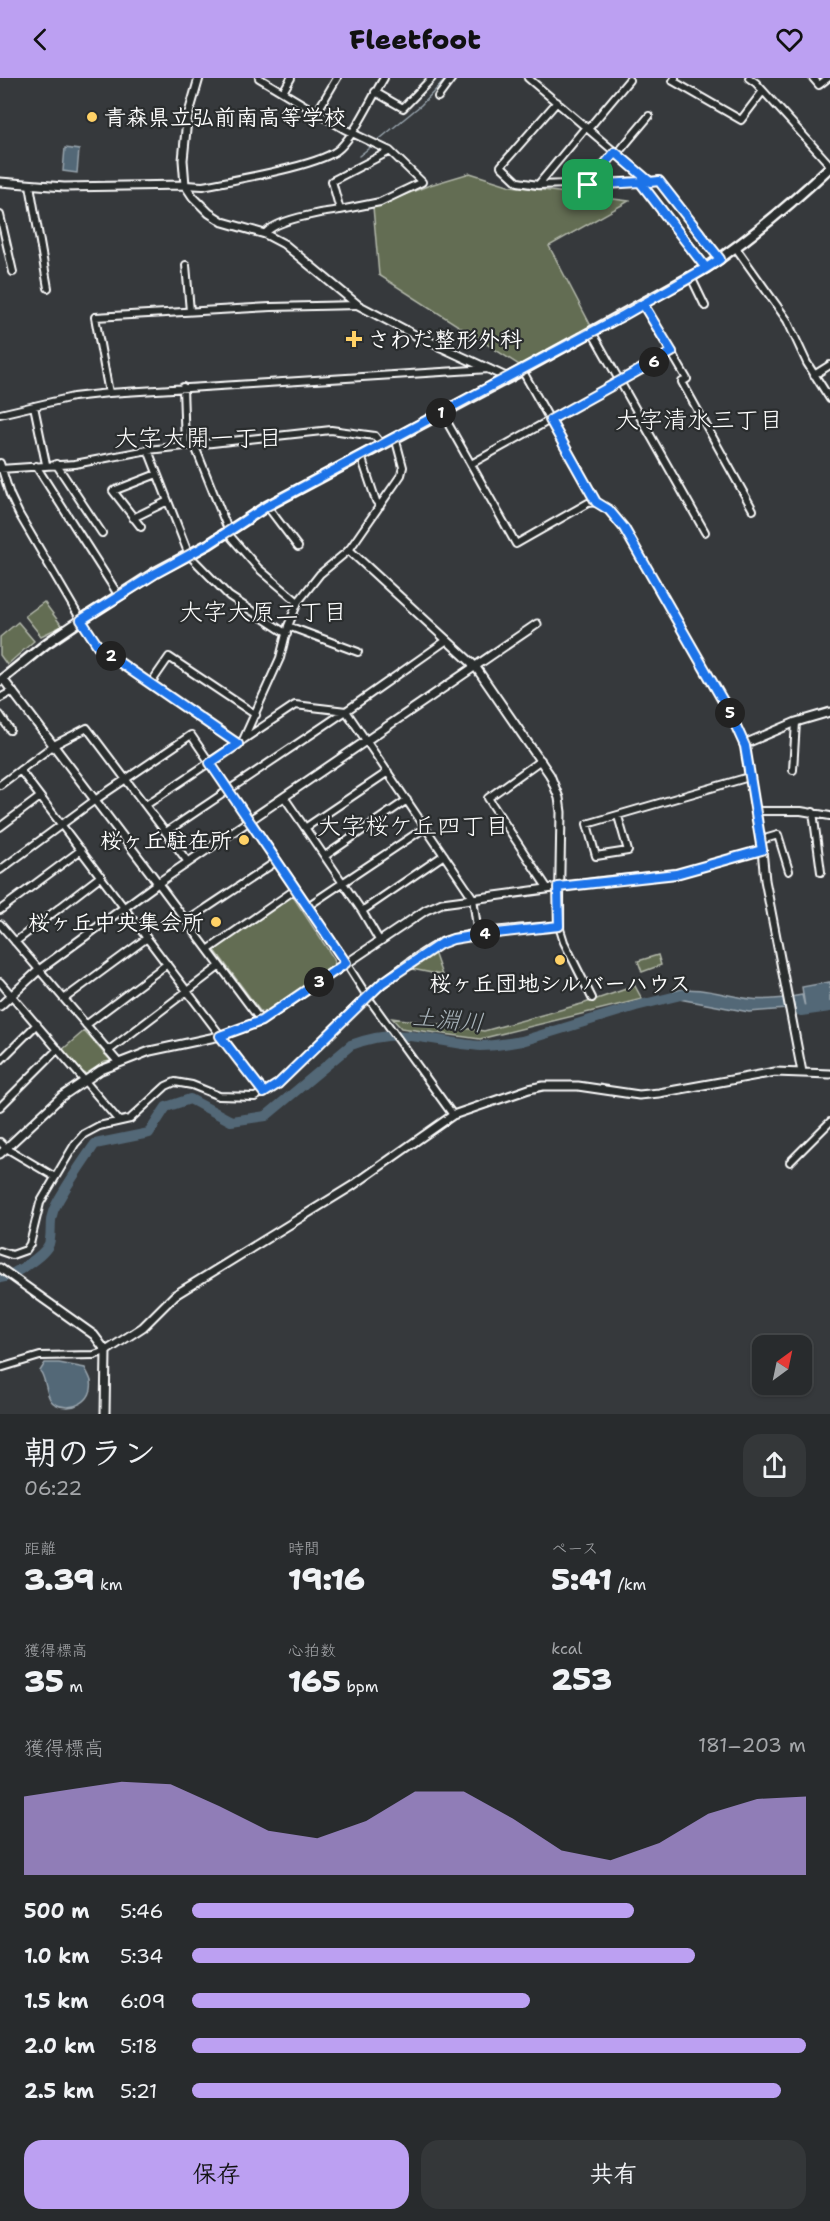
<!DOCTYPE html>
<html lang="ja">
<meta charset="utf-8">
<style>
body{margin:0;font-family:"Shantell Sans","Klee One",sans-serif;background:#343739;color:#f1f3f6;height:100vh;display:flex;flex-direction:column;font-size:22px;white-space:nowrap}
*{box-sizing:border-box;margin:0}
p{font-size:20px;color:#a5a7aa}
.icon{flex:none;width:33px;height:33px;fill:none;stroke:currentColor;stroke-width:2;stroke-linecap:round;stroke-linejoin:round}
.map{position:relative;height:1336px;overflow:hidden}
.panel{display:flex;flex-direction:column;background:#282b2d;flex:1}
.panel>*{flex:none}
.needle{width:39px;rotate:33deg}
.tools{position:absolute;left:752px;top:1257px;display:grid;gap:12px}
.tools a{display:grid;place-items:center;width:60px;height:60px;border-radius:12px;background:#282b2d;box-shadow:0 2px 4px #0004,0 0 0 2px #444749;font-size:30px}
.pin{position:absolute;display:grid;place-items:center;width:51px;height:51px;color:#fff;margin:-26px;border-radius:12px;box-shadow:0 3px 9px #0006}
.km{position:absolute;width:30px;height:30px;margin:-15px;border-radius:50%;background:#222;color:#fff;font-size:16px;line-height:30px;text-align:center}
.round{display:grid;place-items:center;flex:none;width:63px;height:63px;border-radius:18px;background:#343739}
.head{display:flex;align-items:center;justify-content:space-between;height:102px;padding:0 24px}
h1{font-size:33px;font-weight:800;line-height:45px}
.stats{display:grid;grid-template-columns:repeat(3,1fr);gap:9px;height:102px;padding:6px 24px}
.stats div{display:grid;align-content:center}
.stats b{font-size:30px;font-weight:800}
.stats small{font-size:16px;font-weight:400}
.stats p{font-size:16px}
.chart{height:168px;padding:12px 24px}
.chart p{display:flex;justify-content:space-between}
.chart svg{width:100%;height:108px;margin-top:6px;fill:#bca0f2;opacity:.7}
.cta{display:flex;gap:12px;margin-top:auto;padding:12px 24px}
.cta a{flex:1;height:69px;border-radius:18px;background:#bca0f2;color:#111;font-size:24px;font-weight:800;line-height:69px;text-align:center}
.cta a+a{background:#343739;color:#f1f3f6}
ul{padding:0 24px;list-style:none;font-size:20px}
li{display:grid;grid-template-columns:96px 72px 1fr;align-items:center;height:45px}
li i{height:15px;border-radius:8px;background:#bca0f2}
header{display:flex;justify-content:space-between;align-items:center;height:78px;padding:0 24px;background:#bca0f2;color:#111;font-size:27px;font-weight:800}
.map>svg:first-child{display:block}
.green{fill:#636d53;stroke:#b1b6a9;stroke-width:1.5}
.water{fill:#536877;stroke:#98a4ad;stroke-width:1.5}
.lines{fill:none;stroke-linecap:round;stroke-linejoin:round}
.stream{stroke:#98a4ad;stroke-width:1.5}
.river{stroke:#536877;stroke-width:10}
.minor-casing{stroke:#fff;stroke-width:10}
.tertiary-casing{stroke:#fff;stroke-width:11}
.secondary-casing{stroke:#fff;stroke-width:13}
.minor{stroke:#2a2d2e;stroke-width:6}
.tertiary{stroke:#2a2d2e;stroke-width:7}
.secondary{stroke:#2a2d2e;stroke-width:8}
.route-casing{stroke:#fff;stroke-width:12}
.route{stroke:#1a73e8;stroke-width:8}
.poi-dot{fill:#ffd166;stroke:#2a2d2e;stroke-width:2}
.labels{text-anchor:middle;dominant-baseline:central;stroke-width:4.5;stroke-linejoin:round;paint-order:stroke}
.poi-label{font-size:22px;font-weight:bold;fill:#fff;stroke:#2a2d2e;text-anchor:start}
.neighbourhood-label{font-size:24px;fill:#fff;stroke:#2a2d2e}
.water-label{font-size:24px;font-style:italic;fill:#a9b4bb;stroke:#2a2d2e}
</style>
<header><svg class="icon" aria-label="back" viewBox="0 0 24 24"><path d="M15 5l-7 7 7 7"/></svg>Fleetfoot<svg class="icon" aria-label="heart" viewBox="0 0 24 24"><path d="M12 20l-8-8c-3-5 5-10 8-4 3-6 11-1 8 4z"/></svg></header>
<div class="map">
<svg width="830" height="1336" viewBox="0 0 830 1336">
<rect width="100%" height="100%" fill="#36393c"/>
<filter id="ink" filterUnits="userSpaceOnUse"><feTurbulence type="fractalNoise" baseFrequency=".0167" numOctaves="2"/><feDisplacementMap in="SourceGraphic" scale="12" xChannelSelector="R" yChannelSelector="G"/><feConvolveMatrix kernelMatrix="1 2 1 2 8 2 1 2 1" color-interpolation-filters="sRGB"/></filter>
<g filter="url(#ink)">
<path class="green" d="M470,95L511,108L629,123L549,168L591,248L519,287L379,197L373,129L430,107Z
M44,524L62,548L41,558L25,538Z
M18,544L34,563L7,587L0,577V559Z
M292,817L334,881L335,887L268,935L260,933L214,871Z
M434,874L442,897L412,891Z
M658,877L661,887L642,894L638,883Z
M635,908L642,921L480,961L401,950L392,940L484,953L585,925Z
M84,953L111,983L105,984L86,996L80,993L62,972Z"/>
<path class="water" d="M65,70L79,72L77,95L63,93Z
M830,904V927L801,930V932H807L795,934L787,931L749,934L674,920L673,913C698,907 725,918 751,921C768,923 786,920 802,917L805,929L802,909Z
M45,1285H59L85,1290C87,1294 90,1299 91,1303C95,1323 71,1335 55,1326C45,1321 47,1301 40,1293Z"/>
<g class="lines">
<path class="stream" d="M376,64L421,27L447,0
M359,78L373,67"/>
<path class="river" d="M795,930L801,933L830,929
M0,1200C13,1198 44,1178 49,1166C53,1152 47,1142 57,1125C68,1105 82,1085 95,1066L149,1055L166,1029L190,1021L231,1043L266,1038L351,967C403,947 430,964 480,968C494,968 509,965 522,963L636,928L685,916"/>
<defs>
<path id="minor" d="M259,0L344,51L390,73L422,104L380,124L340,132L332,103L390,73
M528,0L650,104
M675,0L673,3L741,42L763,13
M749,0L756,5L830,87
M813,0L819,7L828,0
M283,14L291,0
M375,14L403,30L432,0
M438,19L452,0
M557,24L501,88L518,104L538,107L659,103L720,181
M317,34L337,0
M588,51L629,2
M617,76L649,38
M640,104L706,190
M30,107L48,210
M185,107L203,108C232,102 322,88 340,70C357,53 371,21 384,0
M538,107L586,49
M588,107L615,74
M0,137L13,194
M265,156C274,142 322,134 340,132
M736,170L787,242L807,285L830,321
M186,187L190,233
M691,199L705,228
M643,226L687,301L682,304L753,432
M592,254L705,454
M522,292L596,424L609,432L624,450L731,637L745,668
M814,297L830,287
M183,309L185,368
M109,315L95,239L271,229L358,227
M34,328L46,386
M442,335L516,466L588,425L596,424
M0,336L73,319L109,315L489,291
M194,366L231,459L258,490L298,524
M148,372L189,477L229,518L287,556
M361,378L376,423L380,428
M0,385L10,417L19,436L81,542L100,571L238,666
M56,386L102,455
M471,386L672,274
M36,388L119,518
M0,391L75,386L148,372L331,352L375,358L382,367
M267,428L298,469
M133,440L168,423
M141,449L113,413L157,396
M288,548L358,574
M151,605L169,579L256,637
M0,620L13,613
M0,637L10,652
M243,662L280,580L288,548L298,524L320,496L349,472L401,397L403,389L395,359
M541,682L488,720L548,811
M20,692L264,1015
M793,692L796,644
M0,707L54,667L87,650L188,784
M284,719L362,833
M146,727L295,627L346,633L473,820L478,857
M755,733H801L830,738
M813,734L821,794
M618,738L628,773L596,778L587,746L749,699
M0,749L40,719
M305,750L388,694
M166,754L346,633L447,562
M761,762L778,757L789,793
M325,778L407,722
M0,792L95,722L191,657L249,742
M158,805L261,943
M308,828L426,749
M0,832L81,772
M187,843L277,783
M0,846L118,984
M559,848L564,864L592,920
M379,862L362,833L444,777
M15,864L101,798
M208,872L296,811
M346,885L367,918L453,1037
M0,904L119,1043
M64,921L147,860
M86,947L167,886
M108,973L220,888
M0,983L37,946
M0,1029L58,971
M0,1064L6,1070L55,1099
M790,1084L830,1044
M0,1173L12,1177L26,1172L30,1166L40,1125L75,1066L84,1056L99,1048L130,1041L166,1008L175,1004L192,1007L219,1018L255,1019L278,1006L367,918
M0,1290L40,1278L94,1277L106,1273"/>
<path id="tertiary" d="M199,0L187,42L183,82L185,107L193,119L209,135L223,144L265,156L284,166L358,227L415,257L508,300
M0,104L64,109L185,107
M349,472L475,588L550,697L559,720L561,734L559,848C526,851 472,853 443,864C422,873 385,903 367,918
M3,601L158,805
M249,742L346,885
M0,928L39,892L158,805L537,546
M802,994L765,802L762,772L745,668L749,664L796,644L830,634
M0,1076L61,1019L101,992L150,973L220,958L261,943L426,832L442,825L606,803L676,796L762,772
M0,1190L94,1257L106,1273L105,1336
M106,1273L143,1249L175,1217L352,1108L453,1037L529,1011L543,1008H578L639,1017L659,1015L775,994L830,996"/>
<path id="secondary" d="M0,603L47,565L81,542L156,494L209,466L267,428L508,300L706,190C751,160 791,126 830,89"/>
</defs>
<use href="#minor" class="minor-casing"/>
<use href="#tertiary" class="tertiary-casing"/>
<use href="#secondary" class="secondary-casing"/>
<use href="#minor" class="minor"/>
<use href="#tertiary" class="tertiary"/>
<use href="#secondary" class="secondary"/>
</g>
</g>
<g class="lines" filter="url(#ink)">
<defs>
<path id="route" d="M588,107L640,104L706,190L624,237L267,428L209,466L156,495L81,542L100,571L238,666L210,685L346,885L261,943L220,958L264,1015L278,1006L382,905L440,866L453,861L478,857L559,848L558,809L676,796L762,772L745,668L731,637L624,450L609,432L596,424L550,342L672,274L643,226C669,211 696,198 720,181L659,103L650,104L615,74L588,107"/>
</defs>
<use href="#route" class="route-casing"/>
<use href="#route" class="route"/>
</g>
<g class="poi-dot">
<circle cx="92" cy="39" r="6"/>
<path d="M351 252h6v6h6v6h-6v6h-6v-6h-6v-6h6z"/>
<circle cx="244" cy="762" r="6"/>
<circle cx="216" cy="844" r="6"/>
<circle cx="560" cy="882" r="6"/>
</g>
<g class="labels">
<g class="poi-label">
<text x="104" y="39">青森県立弘前南高等学校</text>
<text x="368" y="261">さわだ整形外科</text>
<text x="232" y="762" text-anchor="end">桜ヶ丘駐在所</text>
<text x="204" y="844" text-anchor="end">桜ヶ丘中央集会所</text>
<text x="560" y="905" text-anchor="middle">桜ヶ丘団地シルバーハウス</text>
</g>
<g class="neighbourhood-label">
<text x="699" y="342">大字清水三丁目</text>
<text x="198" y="360">大字大開一丁目</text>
<text x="263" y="534">大字大原二丁目</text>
<text x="413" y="748">大字桜ケ丘四丁目</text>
</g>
<g class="water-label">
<text transform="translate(448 942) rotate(5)">土淵川</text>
</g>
</g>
</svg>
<div class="tools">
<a><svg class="needle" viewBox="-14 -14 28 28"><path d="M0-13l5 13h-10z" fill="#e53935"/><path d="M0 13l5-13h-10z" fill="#a5a7aa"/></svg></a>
</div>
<div class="pin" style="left:588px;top:107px;background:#1e9e55"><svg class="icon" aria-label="arrive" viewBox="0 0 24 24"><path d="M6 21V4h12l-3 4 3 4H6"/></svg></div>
<b class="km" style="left:441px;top:335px">1</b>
<b class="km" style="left:111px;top:578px">2</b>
<b class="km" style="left:319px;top:904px">3</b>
<b class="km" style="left:485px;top:856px">4</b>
<b class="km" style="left:730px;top:635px">5</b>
<b class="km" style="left:654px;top:284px">6</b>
</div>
<section class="panel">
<div class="head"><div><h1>朝のラン</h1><p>06:22</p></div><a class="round"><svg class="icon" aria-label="share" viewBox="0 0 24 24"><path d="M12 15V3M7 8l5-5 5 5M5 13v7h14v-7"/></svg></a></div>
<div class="stats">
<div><p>距離</p><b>3.39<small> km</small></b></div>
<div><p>時間</p><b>19:16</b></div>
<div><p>ペース</p><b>5:41<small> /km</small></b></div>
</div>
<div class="stats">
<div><p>獲得標高</p><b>35<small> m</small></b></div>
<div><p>心拍数</p><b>165<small> bpm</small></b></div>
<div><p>kcal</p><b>253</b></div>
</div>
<div class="chart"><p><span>獲得標高</span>181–203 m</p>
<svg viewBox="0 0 160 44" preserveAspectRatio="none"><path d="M0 44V12L10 9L20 6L30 7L40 16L50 26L60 29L70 22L80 10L90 10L100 21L110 34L120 38L130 31L140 19L150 13L160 12V44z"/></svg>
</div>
<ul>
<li><b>500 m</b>5:46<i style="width:72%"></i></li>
<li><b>1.0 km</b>5:34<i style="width:82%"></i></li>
<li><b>1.5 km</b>6:09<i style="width:55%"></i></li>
<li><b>2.0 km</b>5:18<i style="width:100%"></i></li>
<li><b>2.5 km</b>5:21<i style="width:96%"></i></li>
</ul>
<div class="cta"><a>保存</a><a>共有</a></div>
</section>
